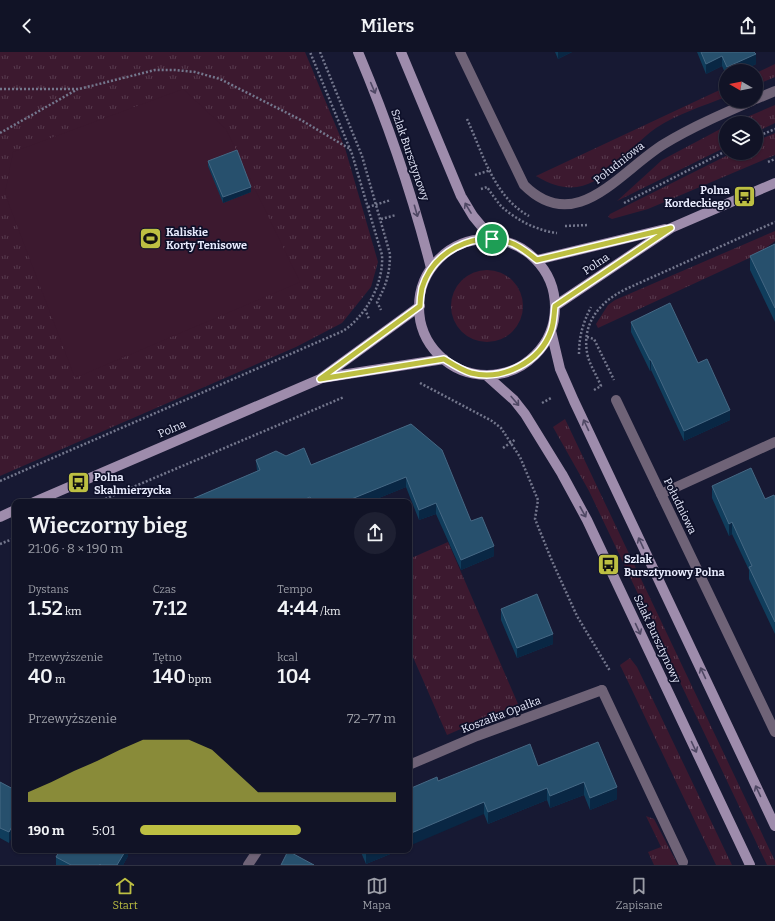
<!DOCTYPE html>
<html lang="pl">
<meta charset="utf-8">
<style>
body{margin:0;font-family:Bitter,serif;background:#1e2032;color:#f1f3f6;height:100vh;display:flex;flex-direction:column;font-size:15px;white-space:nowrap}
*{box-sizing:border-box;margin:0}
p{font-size:13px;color:#9c9ea7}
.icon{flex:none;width:22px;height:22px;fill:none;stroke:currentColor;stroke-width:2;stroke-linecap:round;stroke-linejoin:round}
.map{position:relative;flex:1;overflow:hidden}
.side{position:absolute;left:12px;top:447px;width:400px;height:354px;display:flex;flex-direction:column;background:#111326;border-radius:8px;box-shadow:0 1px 3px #0004,0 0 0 1px #303243}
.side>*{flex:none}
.needle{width:26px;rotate:279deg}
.fabs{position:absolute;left:719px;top:12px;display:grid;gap:8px}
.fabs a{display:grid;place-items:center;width:44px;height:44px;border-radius:50%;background:#111326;box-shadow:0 1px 3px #0004,0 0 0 1px #303243;font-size:20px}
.pin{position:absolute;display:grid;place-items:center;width:34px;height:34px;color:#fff;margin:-17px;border:2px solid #fff;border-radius:50%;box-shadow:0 1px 4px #0007}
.round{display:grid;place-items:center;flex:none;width:42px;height:42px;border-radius:21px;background:#1e2032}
.summary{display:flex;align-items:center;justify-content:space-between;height:68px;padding:0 16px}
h1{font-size:22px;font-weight:600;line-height:30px}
.stats{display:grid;grid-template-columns:repeat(3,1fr);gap:6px;height:68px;padding:4px 16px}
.stats div{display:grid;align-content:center}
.stats b{font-size:20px;font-weight:600}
.stats small{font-size:11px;font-weight:400}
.stats p{font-size:11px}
.chart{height:112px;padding:8px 16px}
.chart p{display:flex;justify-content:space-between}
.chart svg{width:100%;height:72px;margin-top:4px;fill:#bdbf42;opacity:.7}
ul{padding:0 16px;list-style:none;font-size:13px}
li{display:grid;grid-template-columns:64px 48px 1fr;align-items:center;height:30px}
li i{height:10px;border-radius:5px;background:#bdbf42}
header{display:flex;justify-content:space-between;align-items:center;height:52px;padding:0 16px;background:#111326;font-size:18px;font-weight:600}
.dock{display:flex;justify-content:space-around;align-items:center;height:56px;border-top:1px solid #303243;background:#111326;font-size:11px;color:#9c9ea7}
.dock a{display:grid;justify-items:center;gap:2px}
.dock .on{color:#bdbf42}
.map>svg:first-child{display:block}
.grass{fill:url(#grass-tufts)}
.pitch{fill:#3c192f}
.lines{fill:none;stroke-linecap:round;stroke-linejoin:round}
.path{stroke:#74778d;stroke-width:2.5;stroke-dasharray:2 2;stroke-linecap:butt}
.lane{stroke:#6f6377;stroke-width:10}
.street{stroke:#6f6377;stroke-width:10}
.secondary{stroke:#9e8cac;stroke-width:10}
.wall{fill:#103d5c}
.shaded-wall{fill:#092744}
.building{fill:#27506d;stroke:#456884}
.oneway{stroke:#4f4864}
.route-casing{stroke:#fff;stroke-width:8}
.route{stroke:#bdbf42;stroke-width:5}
.labels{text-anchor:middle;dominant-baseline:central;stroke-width:3.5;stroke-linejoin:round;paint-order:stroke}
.street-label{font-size:11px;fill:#e7eafc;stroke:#0e1029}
.poi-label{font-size:11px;font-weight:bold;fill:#e7eafc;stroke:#0e1029;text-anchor:start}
</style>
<header><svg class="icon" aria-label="back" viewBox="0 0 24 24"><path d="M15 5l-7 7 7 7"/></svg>Milers<svg class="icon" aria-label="share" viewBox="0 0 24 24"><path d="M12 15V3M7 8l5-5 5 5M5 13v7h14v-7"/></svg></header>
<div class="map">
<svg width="775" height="813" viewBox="0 0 775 813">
<defs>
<pattern id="grass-tufts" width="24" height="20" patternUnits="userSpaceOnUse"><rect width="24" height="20" fill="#3c192f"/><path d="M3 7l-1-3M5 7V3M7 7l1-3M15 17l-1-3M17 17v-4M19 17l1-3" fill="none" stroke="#583b4e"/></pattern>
</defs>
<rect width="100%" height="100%" fill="#171933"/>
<path class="grass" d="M0,0H305L345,96L378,210L371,235L342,271L296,295L0,424Z
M775,12V25L756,33V21Z
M726,35V45C703,54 677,62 656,76C615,105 594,159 536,124Z
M775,53V71L756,80V71H733Z
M726,74V95L617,149L662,108Z
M775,81V103L648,157L612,167L608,165L610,162L732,101H756V89Z
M775,179V189L758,202L598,276L596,272L608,253L615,248Z
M451 254a36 36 0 1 1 72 0a36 36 0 1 1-72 0Z
M565,367L775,809V813H767L589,439L553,375Z
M448,490L518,652L447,683L409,596V507Z
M630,606L637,615L653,648L732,813H716L620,613Z
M646,764L654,767L678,813H654L648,800L661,795Z"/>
<path class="pitch" d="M183,37L226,77L300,230L75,326L5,142L13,100Z"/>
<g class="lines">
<path class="path" d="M320,0L362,104L390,202C390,221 386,234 377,250L381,258
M0,37H79L155,18H175L195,20L220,27L301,68L350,97
M467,67C483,102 494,145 529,164
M0,81L78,37
M756,85L775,77
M768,110L775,107
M475,123L491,118
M481,137L487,135C492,142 497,150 503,156C517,168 538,179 557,181
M624,151L726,99
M368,155L391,148
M381,167L396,163
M565,174L588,173
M365,257L369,267
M587,285L594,287L614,328
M579,302C579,284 583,271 591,255
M420,331L492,369L501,376L520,405L538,448L535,467L552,509L577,564L610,619
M594,338L601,334C597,324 591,315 588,305C580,273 599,250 626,237L775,170
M542,351L551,346
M503,396L516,387
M0,429L343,279C366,264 384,231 382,203L352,102L310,0
M98,450L344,345
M0,492L15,486"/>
<path class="lane" d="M661,442L775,390
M602,638L683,810"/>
<path class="street" d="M460,0L524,133C576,185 620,119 664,92C692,75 722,62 752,49
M756,47L775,39
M616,348L775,680
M409,713L477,684L602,638
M248,813L258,798"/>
<path class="secondary" d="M358,0C388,71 412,141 431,216
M401,0L461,144L473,164L492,187
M419 255a68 68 0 1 1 136 0a68 68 0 1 1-136 0Z
M537,208L665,177
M555,254L671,176L775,131
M551,279L560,317L574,349L775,774
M486,323L514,348L525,362L562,422L587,468L750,813
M322,326L444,307
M34,450L320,327L420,254
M0,465L15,458"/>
</g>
<path class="wall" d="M555,0H572L558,7Z
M697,0H754L756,12L741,19H726V23L722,14L706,22Z
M208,109L251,140L223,151L208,114Z
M775,192V270L750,218V204Z
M631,270L698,311L730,368L684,389L651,318L650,319L631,280Z
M411,372L471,469L494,504L461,518L436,462L419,468L406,435L369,450H185L257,419L256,408L286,404L311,413Z
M712,434L765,447L775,445V582L749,527V518L732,482L729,484L712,446Z
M501,557L553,592L517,606L501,568Z
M598,690L617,747L590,758L584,743L550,756L547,748L488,772L484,762L438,729L538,714Z
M0,730L15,738L9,791L0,786Z
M128,798V804L123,813H56V805Z
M360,798H400L366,812Z"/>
<path class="shaded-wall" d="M558,0H572L558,7Z
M756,2V12L741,19H727V15Z
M722,4V14L706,22V12Z
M251,135V140L223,151V145Z
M650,308H651V318L650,319Z
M730,358V368L684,389V379Z
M406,425V435L369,450H344Z
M310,445V450H298Z
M436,451V462L419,468V458Z
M732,470V482L729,484V472Z
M494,494V504L461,518V508Z
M553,582V592L517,606V596Z
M411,643V652L409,653V644Z
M584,730V743L550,756V744Z
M617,735V747L590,758V746Z
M547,736V748L488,772V760Z
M484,750V762L409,794V782Z
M15,769V780L9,791V780Z
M126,798H128V804L123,813H117Z
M372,798H400L366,812V800Z"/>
<path class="building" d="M701,0H754L756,2L727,15L722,4L706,12Z
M237,98L251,135L223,145L208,109Z
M775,192V256L750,204Z
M670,251L698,311L707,307L730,358L684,379L651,308H650L631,270Z
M411,372L442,398L471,469L482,465L494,494L461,508L436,451L419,458L406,425L344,450H313L310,445L298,450H185L260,418L256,408L276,399L286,404L304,396L311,413Z
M751,416L765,447L774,443L775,445V570L749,515L752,514L732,470L729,472L712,434Z
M537,542L553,582L517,596L501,557Z
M409,637L411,643L409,644Z
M598,690L617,735L590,746L584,730L550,744L547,736L488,760L484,750L409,782V737L437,725L438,729L530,692L538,714Z
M0,730L15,738V769L9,780L0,776Z
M60,798H126L117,813H101L100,812L99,813H71L56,805Z
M365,798H372L366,800Z
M288,799L314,813H281Z"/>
<defs><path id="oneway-shaft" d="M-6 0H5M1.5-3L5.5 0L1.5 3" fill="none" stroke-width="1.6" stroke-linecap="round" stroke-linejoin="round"/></defs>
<g class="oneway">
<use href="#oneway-shaft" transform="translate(373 36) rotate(67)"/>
<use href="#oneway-shaft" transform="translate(468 156) rotate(-121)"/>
<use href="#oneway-shaft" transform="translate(416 159) rotate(74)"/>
<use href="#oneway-shaft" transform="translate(515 349) rotate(50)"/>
<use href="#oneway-shaft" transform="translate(586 373) rotate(-115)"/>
<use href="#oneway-shaft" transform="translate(583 460) rotate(61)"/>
<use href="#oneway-shaft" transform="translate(641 491) rotate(-115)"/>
<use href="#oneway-shaft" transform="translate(638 577) rotate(65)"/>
<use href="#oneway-shaft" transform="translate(703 621) rotate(-115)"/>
<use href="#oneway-shaft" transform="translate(694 695) rotate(65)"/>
<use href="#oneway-shaft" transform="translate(758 739) rotate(-115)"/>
</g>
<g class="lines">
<defs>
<path id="route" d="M671,176L555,254C554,262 554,271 551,279C540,310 503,329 471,321C461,318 452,312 444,307L320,327L420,254C420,248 421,241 422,236C433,200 472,179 508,190C519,193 528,201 537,208Z"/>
</defs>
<use href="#route" class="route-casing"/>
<use href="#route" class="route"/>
</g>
<defs>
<symbol id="bus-square" viewBox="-11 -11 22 22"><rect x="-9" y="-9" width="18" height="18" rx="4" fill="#bdbf42" stroke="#0e1029"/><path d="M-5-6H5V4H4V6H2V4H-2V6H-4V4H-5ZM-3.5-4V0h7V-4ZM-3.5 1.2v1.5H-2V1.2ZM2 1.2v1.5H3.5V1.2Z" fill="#111"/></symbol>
<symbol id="stadium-square" viewBox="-11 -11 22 22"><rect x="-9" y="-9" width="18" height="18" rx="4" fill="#bdbf42" stroke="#0e1029"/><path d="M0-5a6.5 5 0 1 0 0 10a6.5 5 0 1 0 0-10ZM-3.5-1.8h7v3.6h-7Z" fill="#111"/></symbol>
</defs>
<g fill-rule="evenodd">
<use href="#bus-square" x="732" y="132" width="25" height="25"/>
<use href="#stadium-square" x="138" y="174" width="25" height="25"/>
<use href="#bus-square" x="66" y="418" width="25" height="25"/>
<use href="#bus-square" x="596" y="500" width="25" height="25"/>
</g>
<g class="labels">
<g class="street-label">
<text transform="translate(410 103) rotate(71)">Szlak Bursztynowy</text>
<text transform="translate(619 111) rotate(-38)">Południowa</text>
<text transform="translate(596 212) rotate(-34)">Polna</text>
<text transform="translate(172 377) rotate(-23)">Polna</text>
<text transform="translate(680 454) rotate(64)">Południowa</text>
<text transform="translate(657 587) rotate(65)">Szlak Bursztynowy</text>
<text transform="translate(501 663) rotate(-21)">Koszałka Opałka</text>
</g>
<g class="poi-label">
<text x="730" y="138" text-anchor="end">Polna<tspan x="730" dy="13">Kordeckiego</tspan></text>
<text x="166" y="180">Kaliskie<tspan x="166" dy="13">Korty Tenisowe</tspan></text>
<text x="94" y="425">Polna<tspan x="94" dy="13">Skalmierzycka</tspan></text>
<text x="624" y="507">Szlak<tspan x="624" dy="13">Bursztynowy Polna</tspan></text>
</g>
</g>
</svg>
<div class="fabs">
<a><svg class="needle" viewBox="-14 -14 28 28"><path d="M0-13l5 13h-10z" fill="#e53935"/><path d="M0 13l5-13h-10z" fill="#9c9ea7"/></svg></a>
<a><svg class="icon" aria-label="layers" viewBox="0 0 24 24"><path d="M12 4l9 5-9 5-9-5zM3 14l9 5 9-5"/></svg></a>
</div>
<div class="pin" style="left:492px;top:187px;background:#1e9e55"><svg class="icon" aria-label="arrive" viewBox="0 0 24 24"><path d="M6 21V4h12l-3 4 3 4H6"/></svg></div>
<section class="side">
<div class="summary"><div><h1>Wieczorny bieg</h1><p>21:06 · 8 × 190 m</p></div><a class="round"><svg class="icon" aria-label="share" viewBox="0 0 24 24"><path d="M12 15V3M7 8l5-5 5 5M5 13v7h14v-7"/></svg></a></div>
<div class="stats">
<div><p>Dystans</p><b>1.52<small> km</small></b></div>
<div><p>Czas</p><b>7:12</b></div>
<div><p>Tempo</p><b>4:44<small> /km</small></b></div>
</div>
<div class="stats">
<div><p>Przewyższenie</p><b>40<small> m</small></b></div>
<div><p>Tętno</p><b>140<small> bpm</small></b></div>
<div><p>kcal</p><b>104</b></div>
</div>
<div class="chart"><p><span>Przewyższenie</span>72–77 m</p>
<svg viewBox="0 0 160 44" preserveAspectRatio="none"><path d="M0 44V38L10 32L20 25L30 19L40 12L50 6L60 6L70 6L80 12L90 25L100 38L110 38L120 38L130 38L140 38L150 38L160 38V44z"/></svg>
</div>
<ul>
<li><b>190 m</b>5:01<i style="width:63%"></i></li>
</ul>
</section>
</div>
<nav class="dock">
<a class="on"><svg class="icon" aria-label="home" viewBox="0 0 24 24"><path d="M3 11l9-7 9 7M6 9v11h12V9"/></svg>Start</a>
<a><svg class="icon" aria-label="map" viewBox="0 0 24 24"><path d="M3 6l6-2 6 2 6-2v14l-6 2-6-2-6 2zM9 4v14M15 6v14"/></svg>Mapa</a>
<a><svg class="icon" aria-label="saved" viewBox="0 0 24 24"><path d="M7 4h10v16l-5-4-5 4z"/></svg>Zapisane</a>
</nav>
